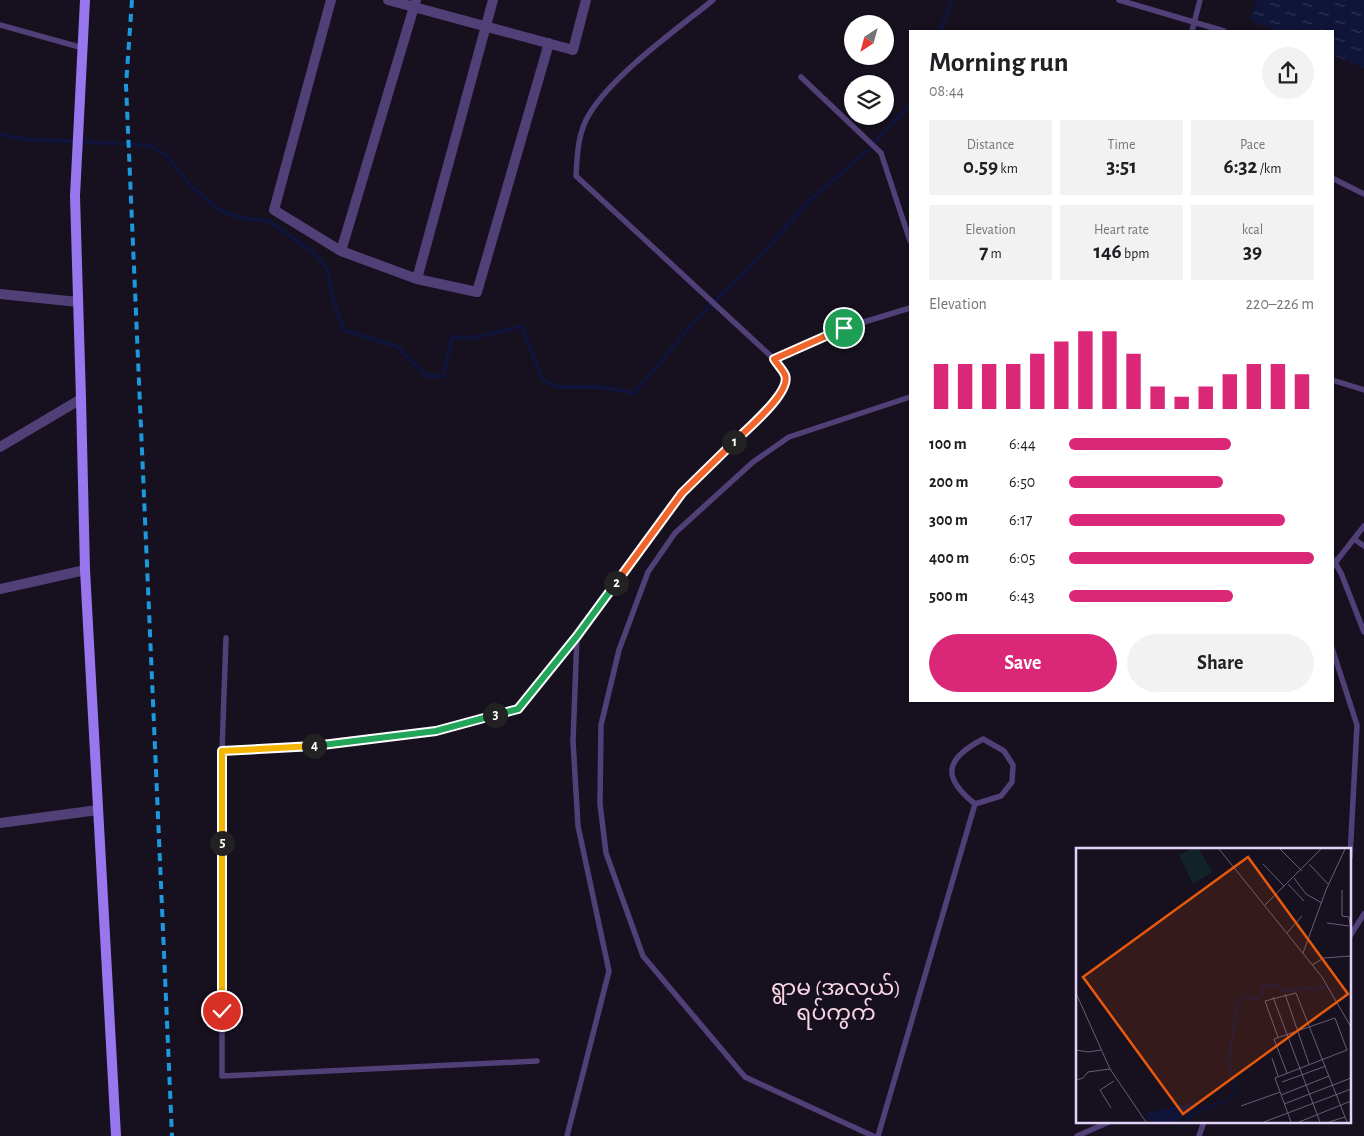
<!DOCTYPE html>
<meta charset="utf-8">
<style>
body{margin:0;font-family:"Alegreya Sans","Noto Sans Myanmar",sans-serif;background:#f2f2f2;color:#202124;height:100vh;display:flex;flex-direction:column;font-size:19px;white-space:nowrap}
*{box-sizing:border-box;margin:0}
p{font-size:16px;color:#757577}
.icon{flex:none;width:28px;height:28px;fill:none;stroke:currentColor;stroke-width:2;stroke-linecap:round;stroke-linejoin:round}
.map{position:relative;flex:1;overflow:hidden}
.side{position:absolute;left:909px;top:30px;width:425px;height:672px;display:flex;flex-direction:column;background:#fff;border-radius:0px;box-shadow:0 1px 4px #0004}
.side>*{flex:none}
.needle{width:32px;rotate:216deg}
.buttons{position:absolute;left:844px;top:15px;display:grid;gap:10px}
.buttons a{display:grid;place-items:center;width:50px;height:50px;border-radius:50%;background:#fff;box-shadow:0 1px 4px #0004;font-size:25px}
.pin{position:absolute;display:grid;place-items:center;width:42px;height:42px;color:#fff;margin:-21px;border:2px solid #fff;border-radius:50%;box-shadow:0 1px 5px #0007}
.km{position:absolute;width:25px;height:25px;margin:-12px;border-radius:50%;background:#222;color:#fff;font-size:14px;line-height:25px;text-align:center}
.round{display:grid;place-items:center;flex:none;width:52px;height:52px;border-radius:26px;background:#f2f2f2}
.summary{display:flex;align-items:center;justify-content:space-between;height:85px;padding:0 20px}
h1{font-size:28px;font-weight:700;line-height:38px}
.stats{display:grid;grid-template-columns:repeat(3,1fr);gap:8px;height:85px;padding:5px 20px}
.stats div{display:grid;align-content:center;border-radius:0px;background:#f2f2f2;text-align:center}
.stats b{font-size:21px;font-weight:700}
.stats small{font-size:14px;font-weight:400}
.stats p{font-size:14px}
.chart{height:140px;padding:10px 20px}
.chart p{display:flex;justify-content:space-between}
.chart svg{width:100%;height:90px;margin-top:5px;stroke:#db2777;stroke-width:6}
.cta{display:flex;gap:10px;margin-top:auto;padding:10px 20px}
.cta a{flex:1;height:58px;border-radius:30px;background:#db2777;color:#fff;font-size:20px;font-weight:700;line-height:58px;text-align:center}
.cta a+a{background:#f2f2f2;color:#202124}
ul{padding:0 20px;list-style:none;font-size:16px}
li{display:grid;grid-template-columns:80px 60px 1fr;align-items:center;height:38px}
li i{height:12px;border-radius:6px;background:#db2777}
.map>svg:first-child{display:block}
.water{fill:url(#water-ripples)}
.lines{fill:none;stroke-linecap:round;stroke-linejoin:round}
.stream{stroke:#0f1438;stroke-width:4}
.service{stroke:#514078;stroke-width:5.5}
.minor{stroke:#514078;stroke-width:10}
.secondary{stroke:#9876ed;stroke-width:10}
.rail{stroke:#1d98dc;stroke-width:4;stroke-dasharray:8 6;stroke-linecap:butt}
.split-1-casing{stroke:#fff;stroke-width:10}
.split-2-casing{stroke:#fff;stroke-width:10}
.split-3-casing{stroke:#fff;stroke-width:10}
.split-4-casing{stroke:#fff;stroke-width:10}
.split-5-casing{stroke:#fff;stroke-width:10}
.split-6-casing{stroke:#fff;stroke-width:10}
.split-1{stroke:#f0652b;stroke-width:6}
.split-2{stroke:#f0652b;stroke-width:6}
.split-3{stroke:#22a559;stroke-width:6}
.split-4{stroke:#22a559;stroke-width:6}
.split-5{stroke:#f5b400;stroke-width:6}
.split-6{stroke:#f5b400;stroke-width:6}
.labels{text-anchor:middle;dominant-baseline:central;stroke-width:5;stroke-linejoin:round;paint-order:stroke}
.quarter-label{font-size:22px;fill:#fad5e3;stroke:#16101f}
.inset-river{fill:none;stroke:#0f1438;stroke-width:2.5}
.inset-road{fill:none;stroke:#675e76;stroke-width:1}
.view{fill:#e8590c;fill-opacity:0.15;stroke:#e8590c;stroke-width:2.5}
.inset-edge{fill:none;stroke:#e1d3f9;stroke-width:2.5}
</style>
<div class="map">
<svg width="1364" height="1136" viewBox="0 0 1364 1136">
<defs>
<pattern id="water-ripples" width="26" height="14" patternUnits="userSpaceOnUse" patternTransform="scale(1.25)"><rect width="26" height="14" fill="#0f1438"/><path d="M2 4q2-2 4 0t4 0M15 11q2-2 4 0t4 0" fill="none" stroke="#323556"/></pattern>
</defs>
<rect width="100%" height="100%" fill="#16101f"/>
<path class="water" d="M1256,0H1364V68L1333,55L1332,31H1276L1249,20Z"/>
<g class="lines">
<path class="stream" d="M940,31L952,0
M0,134L22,139L149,145L167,156L191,186L219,210L242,218L269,221L314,253L328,270L333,300L344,330L398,347L426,376H443L452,337L471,338L522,326L542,379L556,387H600L634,393L695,321L752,265L810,200L868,150L910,104"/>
<path class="service" d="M1119,0L1224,31
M0,25L83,48
M1192,31L1200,0
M801,77L881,153L910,241
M1332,178L1364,194
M774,359L844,328L910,308
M1332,380L1364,390
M1354,539L1364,546
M1332,558L1341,573L1364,632
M1335,563L1364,526
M226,638L222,751L300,747L436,731L518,709L577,636L682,493L778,398C790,378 786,376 774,359L576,176C577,155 578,131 590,113C615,73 676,30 713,0
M1332,648L1357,725L1350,857
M983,739L1004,751L1013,765L1012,782L1001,796L975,804C941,777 945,759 983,739Z
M222,751V1076L537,1061
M1350,936L1364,914
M567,1136L609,971L578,826L573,741L577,636
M873,1136L745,1077L643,956L606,853L600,804L601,725L619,650L648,572L675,533L753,462L789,437L910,397
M878,1136L975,804
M1077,1136L1109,1122
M1199,1136L1204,1122"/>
<path class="minor" d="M331,0L274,210L341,251L417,279L477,292L549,43
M388,0L573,50L586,0
M341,251L416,0
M417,279L493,0
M0,294L78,302
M0,447L81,399
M0,589L85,570
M0,823L98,810"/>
<path class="secondary" d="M85,0L75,196L81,399L85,570L116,1136"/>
<path class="rail" d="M132,0L126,85L172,1136"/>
</g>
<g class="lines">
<defs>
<path id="split-1" d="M734,442C746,430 792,392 785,375C783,370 777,364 774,359L844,328"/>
<path id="split-2" d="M616,583L682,493L734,442"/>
<path id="split-3" d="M495,715L518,709L577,636L616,583"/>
<path id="split-4" d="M314,746L436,731L495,715"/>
<path id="split-5" d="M222,843V751L314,746"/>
<path id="split-6" d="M222,1011V843"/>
</defs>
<use href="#split-1" class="split-1-casing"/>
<use href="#split-2" class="split-2-casing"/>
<use href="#split-3" class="split-3-casing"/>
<use href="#split-4" class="split-4-casing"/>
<use href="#split-5" class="split-5-casing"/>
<use href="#split-6" class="split-6-casing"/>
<use href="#split-1" class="split-1"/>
<use href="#split-2" class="split-2"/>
<use href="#split-3" class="split-3"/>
<use href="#split-4" class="split-4"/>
<use href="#split-5" class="split-5"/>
<use href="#split-6" class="split-6"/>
</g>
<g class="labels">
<g class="quarter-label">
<text x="836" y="988">ရွာမ (အလယ်)<tspan x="836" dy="25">ရပ်ကွက်</tspan></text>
</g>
</g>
<g transform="translate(1076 848)">
<rect width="275" height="275" fill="#16101f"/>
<path d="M115,1H123L136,24L117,36L103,7Z" fill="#132428"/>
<path d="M119,254L121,261L99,274H74L69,265Z" fill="#0f1438"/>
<path class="inset-river" d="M107,274L127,261L150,253L160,242L153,212L161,155L171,148L180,153L188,145L187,138L201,137L208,143H220L227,140L241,142L249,137"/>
<path class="inset-road" d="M143,1L246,129L275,179M204,1L226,23M187,16L208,38M233,16L253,37M218,30L230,46L246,55M212,36L228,53M266,42V68L273,69L275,81M189,57L245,1M251,75L273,78M211,85L226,68M227,105L250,42L269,1M236,117L248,110L275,108M0,145L34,221L70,274M209,146L233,216M197,149L244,274M202,189L189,153L220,145L271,274M0,202L12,204L25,202M196,210L202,228M211,225L198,191L259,170L271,202L199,230L215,274M0,232L7,230L12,224L34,221M206,234L250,218M205,247L253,228M208,256L275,230M165,258L204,244M35,260L24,242L38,233M188,274L275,241M223,274L275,253M253,274L269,269"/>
<path class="view" d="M172,9L272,146L107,266L7,129Z"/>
<rect width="275" height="275" class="inset-edge"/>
</g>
</svg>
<div class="buttons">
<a><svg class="needle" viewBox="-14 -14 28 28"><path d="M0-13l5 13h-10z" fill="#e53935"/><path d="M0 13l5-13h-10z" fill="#757577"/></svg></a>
<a><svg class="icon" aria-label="layers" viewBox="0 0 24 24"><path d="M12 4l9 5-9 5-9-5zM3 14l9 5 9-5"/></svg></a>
</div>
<div class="pin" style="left:844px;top:328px;background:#1e9e55"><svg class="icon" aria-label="arrive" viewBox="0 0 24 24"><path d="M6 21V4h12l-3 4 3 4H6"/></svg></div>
<div class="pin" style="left:222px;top:1011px;background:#d93025"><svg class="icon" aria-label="check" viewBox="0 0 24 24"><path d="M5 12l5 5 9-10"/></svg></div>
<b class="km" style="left:734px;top:442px">1</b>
<b class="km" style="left:616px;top:583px">2</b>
<b class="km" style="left:495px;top:715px">3</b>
<b class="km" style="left:314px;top:746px">4</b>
<b class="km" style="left:222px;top:843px">5</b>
<section class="side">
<div class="summary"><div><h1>Morning run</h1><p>08:44</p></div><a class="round"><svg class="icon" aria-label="share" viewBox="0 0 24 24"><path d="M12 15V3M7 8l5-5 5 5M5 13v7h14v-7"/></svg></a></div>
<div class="stats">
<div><p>Distance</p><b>0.59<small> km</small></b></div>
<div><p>Time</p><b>3:51</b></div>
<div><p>Pace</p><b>6:32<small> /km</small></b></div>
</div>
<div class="stats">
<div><p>Elevation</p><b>7<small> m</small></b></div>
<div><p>Heart rate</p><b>146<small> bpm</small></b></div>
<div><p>kcal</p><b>39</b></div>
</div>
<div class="chart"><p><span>Elevation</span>220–226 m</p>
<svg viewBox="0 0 160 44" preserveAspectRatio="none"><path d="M5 44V22M15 44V22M25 44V22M35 44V22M45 44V17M55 44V11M65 44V6M75 44V6M85 44V17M95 44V33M105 44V38M115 44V33M125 44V27M135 44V22M145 44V22M155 44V27"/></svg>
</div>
<ul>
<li><b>100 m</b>6:44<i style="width:66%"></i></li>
<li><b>200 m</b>6:50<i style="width:63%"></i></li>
<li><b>300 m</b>6:17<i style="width:88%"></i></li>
<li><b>400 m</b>6:05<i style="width:100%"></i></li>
<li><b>500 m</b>6:43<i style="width:67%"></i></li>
</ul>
<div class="cta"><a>Save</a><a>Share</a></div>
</section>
</div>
